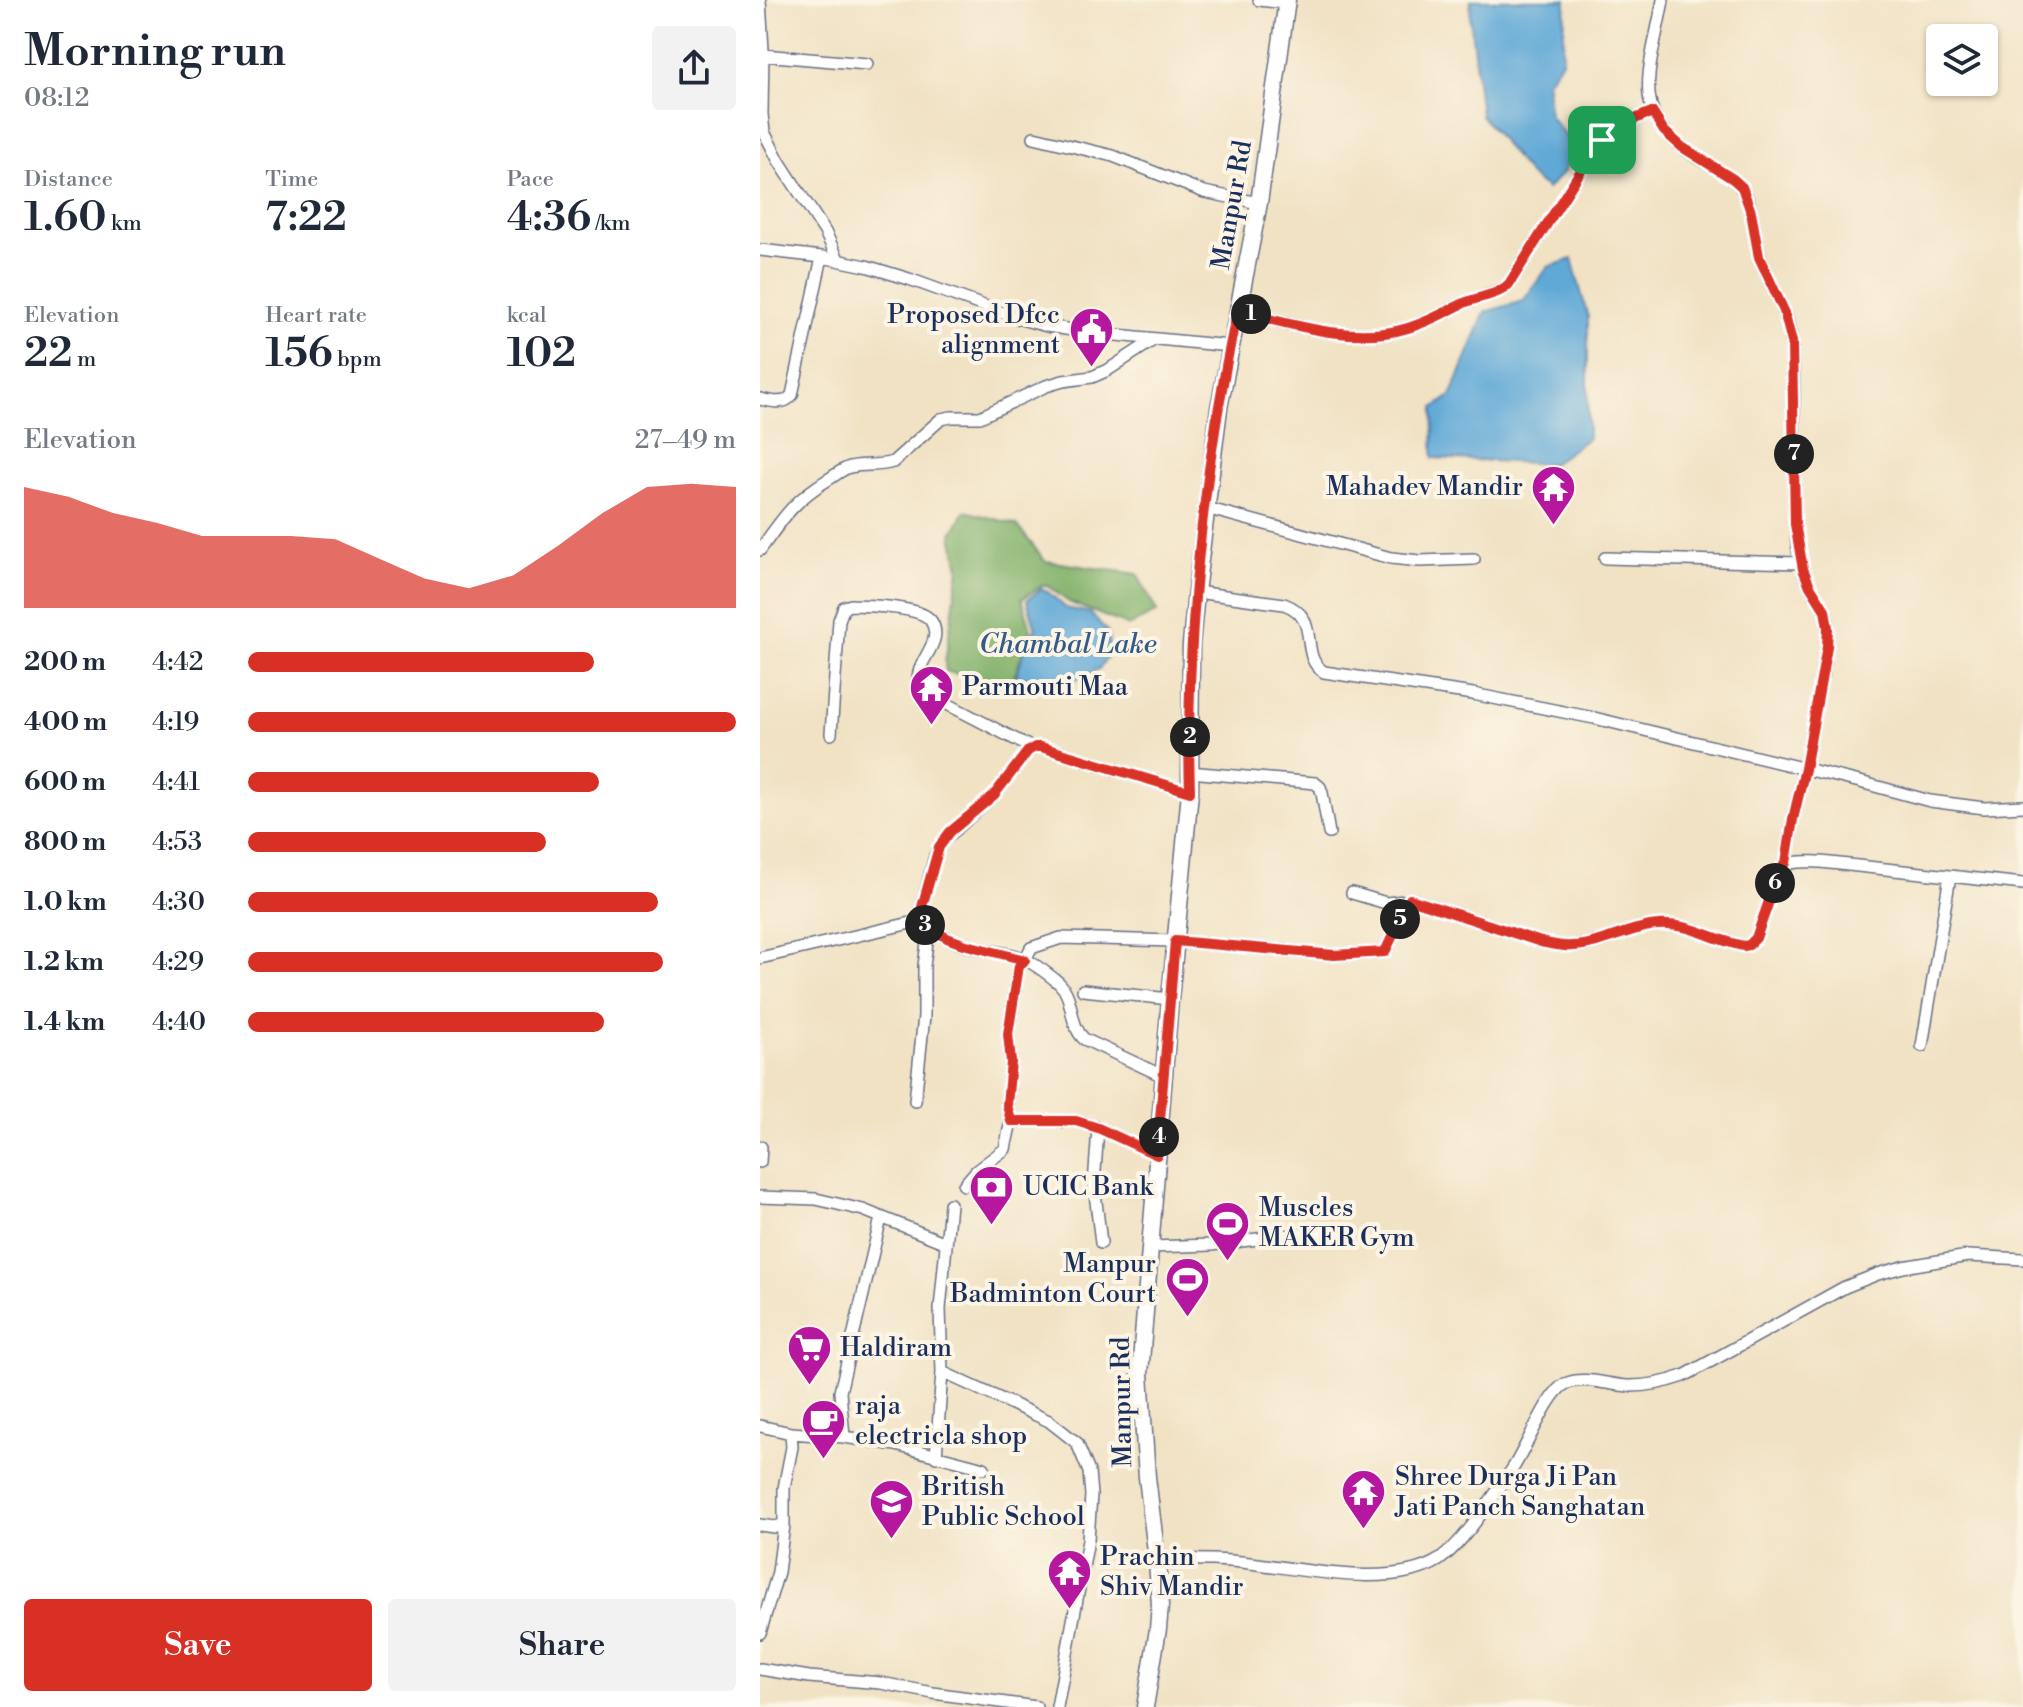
<!DOCTYPE html>
<meta charset="utf-8">
<style>
body{margin:0;font-family:"Libre Bodoni",serif;background:#f2f2f3;color:#1f2937;height:100vh;display:flex;flex-direction:column;font-size:30px;white-space:nowrap}
*{box-sizing:border-box;margin:0}
p{font-size:26px;color:#747a83}
.icon{flex:none;width:44px;height:44px;fill:none;stroke:currentColor;stroke-width:2;stroke-linecap:round;stroke-linejoin:round}
.map{position:relative;flex:1;overflow:hidden}
.sheet{display:flex;flex-direction:column;background:#fff;width:760px}
.sheet>*{flex:none}
.tools{position:absolute;left:1166px;top:24px;display:grid;gap:16px}
.tools a{display:grid;place-items:center;width:72px;height:72px;border-radius:8px;background:#fff;box-shadow:0 2px 6px #0004;font-size:40px}
.pin{position:absolute;display:grid;place-items:center;width:68px;height:68px;color:#fff;margin:-34px;border-radius:16px;box-shadow:0 4px 12px #0006}
.km{position:absolute;width:40px;height:40px;margin:-20px;border-radius:50%;background:#222;color:#fff;font-size:22px;line-height:40px;text-align:center}
.round{display:grid;place-items:center;flex:none;width:84px;height:84px;border-radius:8px;background:#f2f2f3}
.overview{display:flex;align-items:center;justify-content:space-between;height:136px;padding:0 24px}
h1{font-size:44px;font-weight:600;line-height:60px}
.figures{display:grid;grid-template-columns:repeat(3,1fr);gap:12px;height:136px;padding:8px 24px}
.figures div{display:grid;align-content:center}
.figures b{font-size:40px;font-weight:600}
.figures small{font-size:22px;font-weight:400}
.figures p{font-size:22px}
.chart{height:224px;padding:16px 24px}
.chart p{display:flex;justify-content:space-between}
.chart svg{width:100%;height:144px;margin-top:8px;fill:#d93025;opacity:.7}
.action{display:flex;gap:16px;margin-top:auto;padding:16px 24px}
.action a{flex:1;height:92px;border-radius:8px;background:#d93025;color:#fff;font-size:32px;font-weight:600;line-height:92px;text-align:center}
.action a+a{background:#f2f2f3;color:#1f2937}
ul{padding:0 24px;list-style:none;font-size:26px}
li{display:grid;grid-template-columns:128px 96px 1fr;align-items:center;height:60px}
li i{height:20px;border-radius:10px;background:#d93025}
main{display:flex;flex:1;min-height:0}
.map>svg:first-child{display:block}
.forest{fill:#84b26c;stroke:#507065;stroke-width:2}
.water{fill:#60a9d7;stroke:#3e6c9a;stroke-width:2}
.lines{fill:none;stroke-linecap:round;stroke-linejoin:round}
.street-casing{stroke:#666e82;stroke-width:14}
.secondary-casing{stroke:#666e82;stroke-width:19}
.street{stroke:#fff;stroke-width:11}
.secondary{stroke:#fff;stroke-width:16}
.route-casing{stroke:#fff;stroke-width:16}
.route{stroke:#d93025;stroke-width:10}
.labels{text-anchor:middle;dominant-baseline:central;stroke-width:8;stroke-linejoin:round;paint-order:stroke}
.street-label{font-size:26px;fill:#1b2f5e;stroke:#fcf5e5}
.poi-label{font-size:26px;fill:#1b2f5e;stroke:#fcf5e5;text-anchor:start}
.water-label{font-size:28px;font-style:italic;fill:#335a88;stroke:#fcf5e5}
</style>
<main>
<section class="sheet">
<div class="overview"><div><h1>Morning run</h1><p>08:12</p></div><a class="round"><svg class="icon" aria-label="share" viewBox="0 0 24 24"><path d="M12 15V3M7 8l5-5 5 5M5 13v7h14v-7"/></svg></a></div>
<div class="figures">
<div><p>Distance</p><b>1.60<small> km</small></b></div>
<div><p>Time</p><b>7:22</b></div>
<div><p>Pace</p><b>4:36<small> /km</small></b></div>
</div>
<div class="figures">
<div><p>Elevation</p><b>22<small> m</small></b></div>
<div><p>Heart rate</p><b>156<small> bpm</small></b></div>
<div><p>kcal</p><b>102</b></div>
</div>
<div class="chart"><p><span>Elevation</span>27–49 m</p>
<svg viewBox="0 0 160 44" preserveAspectRatio="none"><path d="M0 44V7L10 10L20 15L30 18L40 22L50 22L60 22L70 23L80 29L90 35L100 38L110 34L120 25L130 15L140 7L150 6L160 7V44z"/></svg>
</div>
<ul>
<li><b>200 m</b>4:42<i style="width:71%"></i></li>
<li><b>400 m</b>4:19<i style="width:100%"></i></li>
<li><b>600 m</b>4:41<i style="width:72%"></i></li>
<li><b>800 m</b>4:53<i style="width:61%"></i></li>
<li><b>1.0 km</b>4:30<i style="width:84%"></i></li>
<li><b>1.2 km</b>4:29<i style="width:85%"></i></li>
<li><b>1.4 km</b>4:40<i style="width:73%"></i></li>
</ul>
<div class="action"><a>Save</a><a>Share</a></div>
</section>
<div class="map">
<svg width="1263" height="1707" viewBox="0 0 1263 1707">
<rect width="100%" height="100%" fill="#fcf5e5"/>
<filter id="ink" filterUnits="userSpaceOnUse"><feTurbulence type="fractalNoise" baseFrequency=".0125" numOctaves="2"/><feDisplacementMap in="SourceGraphic" scale="16" xChannelSelector="R" yChannelSelector="G"/><feConvolveMatrix kernelMatrix="1 2 1 2 8 2 1 2 1" color-interpolation-filters="sRGB"/></filter>
<filter id="wash" filterUnits="userSpaceOnUse"><feTurbulence type="fractalNoise" baseFrequency=".006" numOctaves="4" result="noise"/><feDisplacementMap in="SourceGraphic" scale="32" xChannelSelector="R" yChannelSelector="G"/><feGaussianBlur stdDeviation="1.8" result="paint"/><feColorMatrix in="noise" values="0 0 0 0 0 0 0 0 0 0 0 0 0 0 0 0 0 1.4 0 .05"/><feComposite in="paint" operator="in"/></filter>
<g filter="url(#wash)">
<rect width="100%" height="100%" fill="#f1e2c4"/>
<path class="forest" d="M205,511L257,525L285,561L377,574L397,612L369,626L309,602L289,587L283,585L262,599L271,629L249,691L186,671L185,663L199,569L192,534Z"/>
<path class="water" d="M711,0H806L802,61L787,81L789,115L815,148L803,173L787,189L770,176L721,115L710,17Z
M812,259L828,317V438L792,464L673,458L674,408L691,396L725,312L763,301L788,267Z
M281,589L288,592L306,608L330,613L348,632L350,653L339,669L319,678L304,689L256,675L271,634L276,629L267,600Z"/>
</g>
<g filter="url(#ink)">
<g class="lines">
<defs>
<path id="street" d="M0,0L3,50L2,114L4,132L19,161L65,232L78,259
M499,0L526,3
M903,0C889,79 864,118 950,165C967,175 981,181 988,201C995,220 994,241 1001,260C1011,289 1030,313 1032,344C1035,389 1034,433 1034,478C1035,502 1034,526 1038,550C1041,564 1045,578 1052,590C1056,597 1062,603 1065,611C1069,622 1068,635 1067,647L1045,769L1033,819L1026,863
M3,55L107,64
M274,137L353,156L444,192L499,203
M0,250L62,257L106,266L149,279L257,318L287,326L325,332L470,346
M477,311C531,324 593,345 648,328C668,322 686,312 704,303C719,296 738,296 749,284L834,150C850,130 868,121 892,112
M0,399C11,401 24,406 32,395L62,257
M446,508L631,558L660,561L714,559
M0,550C23,518 34,500 69,479C76,475 82,469 90,467C105,463 119,467 133,462L181,419L191,417H220L286,386L303,381L332,377L348,370L395,339
M845,558L1041,563
M436,592L524,604C563,618 537,655 564,672L713,694L834,718L1100,782L1170,801L1224,808L1263,806
M71,734L79,620L84,607L91,605C109,606 162,606 171,621C189,648 136,671 170,695L272,748
M429,772L555,783L560,787L562,793L569,833
M592,893L626,903L654,900L781,942C791,944 802,947 812,946C842,945 869,927 898,925C929,922 955,941 984,946L989,945L996,938L1020,870C1030,859 1047,862 1061,862L1263,884
M157,920C171,929 185,938 201,944C219,950 238,951 257,956C271,961 287,973 299,983C315,998 308,1024 324,1039L405,1077
M0,958L155,922L160,914L175,856L184,840L234,795L268,751L275,747H281L430,792
M323,990L410,999
M1162,1046L1190,876
M155,1101L164,1016V966L169,927
M251,1121H316L338,1128L397,1155
M338,1128L334,1185L341,1243
M0,1162L1,1147
M204,1185L216,1171L245,1149L251,1121L247,1105L251,1062L248,1034L259,966L265,960L271,948L301,938L415,941L574,955L625,952L650,899
M0,1197L56,1199L103,1210L186,1243
M391,1247L451,1245L520,1236L558,1233
M182,1372L289,1421L317,1443L329,1472L331,1495L328,1540L297,1707
M0,1426L31,1433L84,1437L136,1445L224,1468
M84,1437L80,1392L121,1218
M176,1457L182,1372L180,1309L190,1204
M0,1525L14,1527L24,1525
M397,1560C421,1560 446,1559 470,1561C528,1565 628,1592 679,1560C704,1543 733,1496 751,1471C765,1452 787,1393 805,1384C824,1375 851,1386 871,1386C890,1386 907,1382 924,1376L1085,1287L1118,1274L1143,1267L1208,1256L1263,1259
M0,1633L18,1572L24,1525V1488L32,1447L31,1433
M0,1669L49,1677L121,1683L173,1693L276,1707"/>
<path id="secondary" d="M385,1707L398,1629L400,1605L397,1560L387,1477L380,1374L410,999L430,792L431,645L436,592L459,408L499,203L527,0"/>
</defs>
<use href="#street" class="street-casing"/>
<use href="#secondary" class="secondary-casing"/>
<use href="#street" class="street"/>
<use href="#secondary" class="secondary"/>
</g>
</g>
<g class="lines" filter="url(#ink)">
<defs>
<path id="route" d="M892,112L904,131L922,147L973,179L982,187L991,212L999,257L1024,311L1032,342L1035,524L1043,569L1050,586L1065,610L1068,628L1067,647L1045,769L1033,819L1026,863L1020,870L996,938L989,945L984,946C955,941 929,922 898,925C869,927 842,945 812,946C802,947 791,944 781,942L650,899L625,952L574,955L415,941L397,1155L338,1128L316,1121H251L247,1105L251,1062L248,1034L259,966L265,960L203,944L187,938L157,920L160,914L179,847L190,832L234,795L268,751L275,747H281L430,792C425,631 444,468 477,311C531,324 593,345 648,328C668,322 686,312 704,303C719,296 738,296 749,284L834,150C850,130 868,121 892,112Z"/>
</defs>
<use href="#route" class="route-casing"/>
<use href="#route" class="route"/>
</g>
<defs>
<symbol id="civic-pin" viewBox="-11 -11 22 30"><path d="M0 17L-7.5 6A9.5 9.5 0 1 1 7.5 6Z" fill="#b5179e" stroke="#fcf5e5"/><path d="M-.6-6.5H3V-4.5H.6V-3L4-1V1h2V6H-6V1h2V-1L-.6-3ZM-1.2 2.5V6h2.4V2.5Z" fill="#fff"/></symbol>
<symbol id="temple-pin" viewBox="-11 -11 22 30"><path d="M0 17L-7.5 6A9.5 9.5 0 1 1 7.5 6Z" fill="#b5179e" stroke="#fcf5e5"/><path d="M0-6L5-2H3V0L6.5 2.5H4V6H1.5V3h-3V6H-4V2.5H-6.5L-3 0V-2H-5Z" fill="#fff"/></symbol>
<symbol id="bank-pin" viewBox="-11 -11 22 30"><path d="M0 17L-7.5 6A9.5 9.5 0 1 1 7.5 6Z" fill="#b5179e" stroke="#fcf5e5"/><path d="M-6-4H6V4H-6ZM0-2.3a2.3 2.3 0 1 0 0 4.6a2.3 2.3 0 1 0 0-4.6Z" fill="#fff"/></symbol>
<symbol id="stadium-pin" viewBox="-11 -11 22 30"><path d="M0 17L-7.5 6A9.5 9.5 0 1 1 7.5 6Z" fill="#b5179e" stroke="#fcf5e5"/><path d="M0-5a6.5 5 0 1 0 0 10a6.5 5 0 1 0 0-10ZM-3.5-1.8h7v3.6h-7Z" fill="#fff"/></symbol>
<symbol id="supermarket-pin" viewBox="-11 -11 22 30"><path d="M0 17L-7.5 6A9.5 9.5 0 1 1 7.5 6Z" fill="#b5179e" stroke="#fcf5e5"/><path d="M-6-5.5h2.5l.6 2H6L4.5 2H-2.5L-4.4-4H-6ZM-1.5 3.2a1.3 1.3 0 1 0 .1 0ZM3 3.2a1.3 1.3 0 1 0 .1 0Z" fill="#fff"/></symbol>
<symbol id="cafe-pin" viewBox="-11 -11 22 30"><path d="M0 17L-7.5 6A9.5 9.5 0 1 1 7.5 6Z" fill="#b5179e" stroke="#fcf5e5"/><path d="M-5.5-4.5H6V0H3Q3 3.5 0 3.5H-2.5Q-5.5 3.5-5.5 0ZM3-3.2v2h1.7v-2ZM-6 4.5H4V6H-6Z" fill="#fff"/></symbol>
<symbol id="school-pin" viewBox="-11 -11 22 30"><path d="M0 17L-7.5 6A9.5 9.5 0 1 1 7.5 6Z" fill="#b5179e" stroke="#fcf5e5"/><path d="M0-5L7-2L0 1L-7-2ZM-4 1L0 2.5L4 1V4Q0 6-4 4Z" fill="#fff"/></symbol>
</defs>
<g fill-rule="evenodd">
<use href="#civic-pin" x="306" y="304" width="51" height="69"/>
<use href="#temple-pin" x="768" y="462" width="51" height="69"/>
<use href="#temple-pin" x="146" y="662" width="51" height="69"/>
<use href="#bank-pin" x="206" y="1162" width="51" height="69"/>
<use href="#stadium-pin" x="442" y="1198" width="51" height="69"/>
<use href="#stadium-pin" x="402" y="1254" width="51" height="69"/>
<use href="#supermarket-pin" x="24" y="1322" width="51" height="69"/>
<use href="#cafe-pin" x="38" y="1396" width="51" height="69"/>
<use href="#temple-pin" x="578" y="1466" width="51" height="69"/>
<use href="#school-pin" x="106" y="1476" width="51" height="69"/>
<use href="#temple-pin" x="284" y="1546" width="51" height="69"/>
</g>
<g class="labels">
<g class="street-label">
<text transform="translate(472 205) rotate(-80)">Manpur Rd</text>
<text transform="translate(362 1402) rotate(-91)">Manpur Rd</text>
</g>
<g class="poi-label">
<text x="300" y="315" text-anchor="end">Proposed Dfcc<tspan x="300" dy="30">alignment</tspan></text>
<text x="763" y="487" text-anchor="end">Mahadev Mandir</text>
<text x="202" y="687">Parmouti Maa</text>
<text x="263" y="1187">UCIC Bank</text>
<text x="499" y="1208">Muscles<tspan x="499" dy="30">MAKER Gym</tspan></text>
<text x="396" y="1264" text-anchor="end">Manpur<tspan x="396" dy="30">Badminton Court</tspan></text>
<text x="80" y="1348">Haldiram</text>
<text x="95" y="1406">raja<tspan x="95" dy="30">electricla shop</tspan></text>
<text x="635" y="1477">Shree Durga Ji Pan<tspan x="635" dy="30">Jati Panch Sanghatan</tspan></text>
<text x="162" y="1487">British<tspan x="162" dy="30">Public School</tspan></text>
<text x="340" y="1557">Prachin<tspan x="340" dy="30">Shiv Mandir</tspan></text>
</g>
<g class="water-label">
<text x="308" y="644">Chambal Lake</text>
</g>
</g>
</svg>
<div class="tools">
<a><svg class="icon" aria-label="layers" viewBox="0 0 24 24"><path d="M12 4l9 5-9 5-9-5zM3 14l9 5 9-5"/></svg></a>
</div>
<div class="pin" style="left:842px;top:140px;background:#1e9e55"><svg class="icon" aria-label="arrive" viewBox="0 0 24 24"><path d="M6 21V4h12l-3 4 3 4H6"/></svg></div>
<b class="km" style="left:491px;top:314px">1</b>
<b class="km" style="left:430px;top:737px">2</b>
<b class="km" style="left:165px;top:925px">3</b>
<b class="km" style="left:399px;top:1137px">4</b>
<b class="km" style="left:640px;top:919px">5</b>
<b class="km" style="left:1015px;top:883px">6</b>
<b class="km" style="left:1034px;top:454px">7</b>
</div>
</main>
